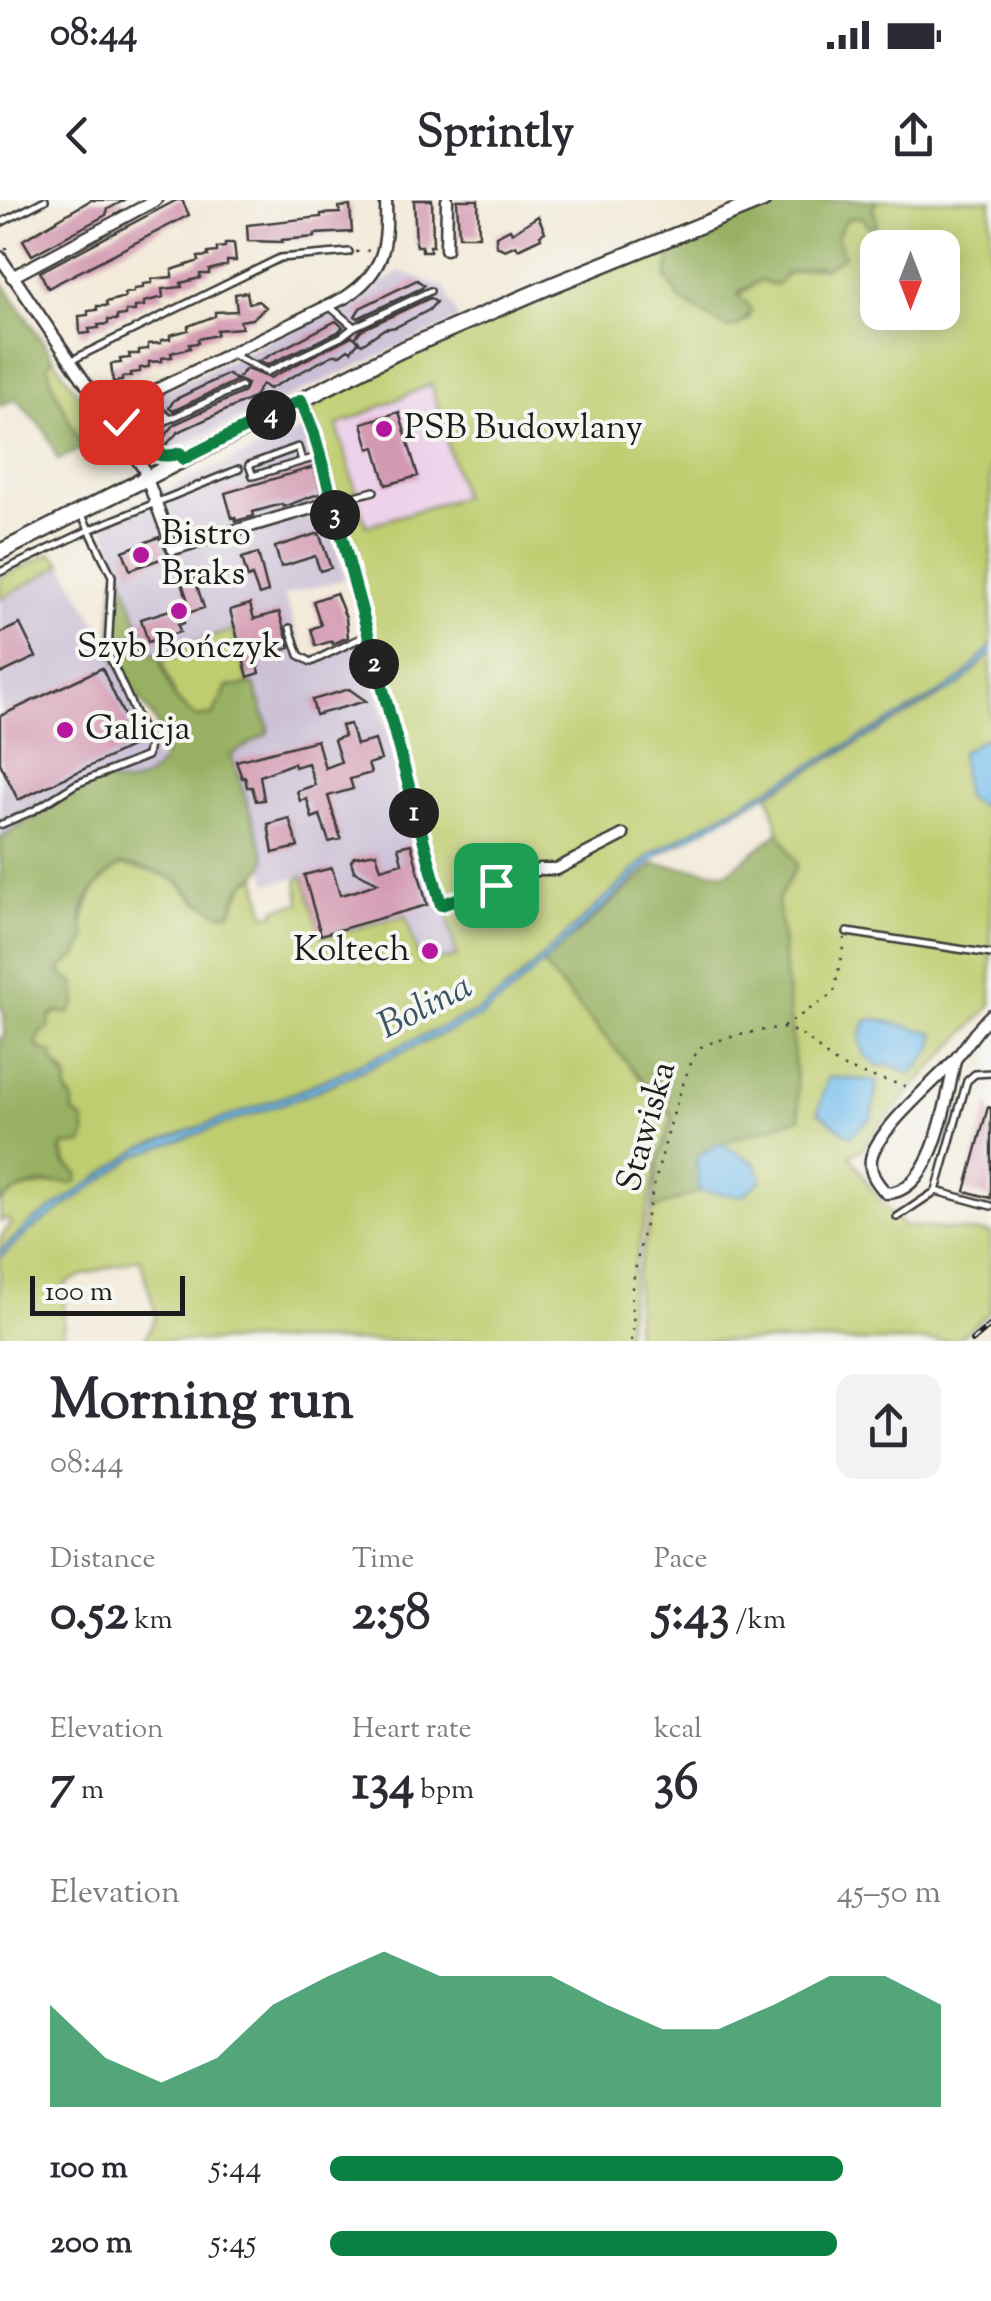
<!DOCTYPE html>
<meta charset="utf-8">
<style>
body{margin:0;font-family:"Sorts Mill Goudy",serif;background:#f2f2f3;color:#2b2b33;height:100vh;display:flex;flex-direction:column;font-size:38px;white-space:nowrap}
*{box-sizing:border-box;margin:0}
p{font-size:32px;color:#7c7c81}
.icon{flex:none;width:55px;height:55px;fill:none;stroke:currentColor;stroke-width:2;stroke-linecap:round;stroke-linejoin:round}
.map{position:relative;height:1141px;overflow:hidden}
.panel{display:flex;flex-direction:column;background:#fff;flex:1}
.panel>*{flex:none}
.needle{width:65px;rotate:180deg}
.fabs{position:absolute;left:860px;top:30px;display:grid;gap:20px}
.fabs a{display:grid;place-items:center;width:100px;height:100px;border-radius:20px;background:#fff;box-shadow:0 5px 25px #0003;font-size:50px}
.scale{position:absolute;left:30px;bottom:25px;width:155px;box-sizing:border-box;padding-left:10px;border:5px solid #1c1c1c;border-top:0;font-size:28px;line-height:35px;white-space:nowrap;color:#1c1c1c;-webkit-text-stroke:8px #f6f6f2;paint-order:stroke}
.pin{position:absolute;display:grid;place-items:center;width:85px;height:85px;color:#fff;margin:-42px;border-radius:20px;box-shadow:0 5px 15px #0006}
.km{position:absolute;width:50px;height:50px;margin:-25px;border-radius:50%;background:#222;color:#fff;font-size:28px;line-height:50px;text-align:center}
.round{display:grid;place-items:center;flex:none;width:105px;height:105px;border-radius:20px;background:#f2f2f3}
.summary{display:flex;align-items:center;justify-content:space-between;height:170px;padding:0 50px}
h1{font-size:55px;font-weight:700;line-height:75px}
.figures{display:grid;grid-template-columns:repeat(3,1fr);gap:15px;height:170px;padding:10px 50px}
.figures div{display:grid;align-content:center}
.figures b{font-size:50px;font-weight:700}
.figures small{font-size:28px;font-weight:400}
.figures p{font-size:28px}
.chart{height:280px;padding:20px 50px}
.chart p{display:flex;justify-content:space-between}
.chart svg{width:100%;height:180px;margin-top:10px;fill:#0b8043;opacity:.7}
ul{padding:0 50px;list-style:none;font-size:32px}
li{display:grid;grid-template-columns:160px 120px 1fr;align-items:center;height:75px}
li i{height:25px;border-radius:12px;background:#0b8043}
.status{display:flex;justify-content:space-between;align-items:center;height:70px;padding:0 50px;background:#fff;direction:ltr}
.status svg{height:28px;fill:currentColor}
header{display:flex;justify-content:space-between;align-items:center;height:130px;padding:0 50px;background:#fff;font-size:45px;font-weight:700}
.map>svg:first-child{display:block}
.built{fill:#ecd1ea}
.industrial{fill:#cbbfd5}
.green{fill:#bfcd6f;stroke:#6e7446;stroke-width:2.5;fill-rule:evenodd}
.forest{fill:#97b062;stroke:#5a663f;stroke-width:2.5}
.water{fill:#74beed;stroke:#486d84;stroke-width:2.5}
.building{fill:#d399b1}
.lines{fill:none;stroke-linecap:round;stroke-linejoin:round}
.lane-casing{stroke:#3c3b38;stroke-width:10}
.street-casing{stroke:#3c3b38;stroke-width:15}
.secondary-casing{stroke:#3c3b38;stroke-width:19}
.path{stroke:#3c3b38;stroke-width:2.5;stroke-dasharray:2.5 8;stroke-linecap:butt}
.lane{stroke:#fff;stroke-width:5}
.street{stroke:#fff;stroke-width:10}
.secondary{stroke:#fff;stroke-width:14}
.rail-casing{stroke:#1c1c1c;stroke-width:6}
.rail{stroke:#f6f6f2;stroke-width:2.5;stroke-dasharray:8;stroke-linecap:butt}
.route-casing{stroke:#fff;stroke-width:20}
.route{stroke:#0b8043;stroke-width:12}
.poi-dot{fill:#b5179e;stroke:#f6f6f2;stroke-width:4}
.labels{text-anchor:middle;dominant-baseline:central;stroke-width:8;stroke-linejoin:round;paint-order:stroke}
.poi-label{font-size:35px;fill:#1c1c1c;stroke:#f6f6f2;text-anchor:start}
.street-label{font-size:35px;fill:#1c1c1c;stroke:#f6f6f2}
.water-label{font-size:38px;font-style:italic;fill:#3b5565;stroke:#f6f6f2}
</style>
<div class="status"><b>08:44</b><svg viewBox="0 0 49 12"><path d="M0 12V9h3v3zM5 12V6h3v6zM10 12V3h3v9zM15 12V0h3v12zM26 1h20v11H26zM47 4h2v5h-2z"/></svg></div>
<header><svg class="icon" aria-label="back" viewBox="0 0 24 24"><path d="M15 5l-7 7 7 7"/></svg>Sprintly<svg class="icon" aria-label="share" viewBox="0 0 24 24"><path d="M12 15V3M7 8l5-5 5 5M5 13v7h14v-7"/></svg></header>
<div class="map">
<svg width="991" height="1141" viewBox="0 0 991 1141">
<rect width="100%" height="100%" fill="#f6f6f2"/>
<filter id="ink" filterUnits="userSpaceOnUse"><feTurbulence type="fractalNoise" baseFrequency=".01" numOctaves="2"/><feDisplacementMap in="SourceGraphic" scale="20" xChannelSelector="R" yChannelSelector="G"/><feConvolveMatrix kernelMatrix="1 2 1 2 8 2 1 2 1" color-interpolation-filters="sRGB"/></filter>
<filter id="wash" filterUnits="userSpaceOnUse"><feTurbulence type="fractalNoise" baseFrequency=".0048" numOctaves="4" result="noise"/><feDisplacementMap in="SourceGraphic" scale="40" xChannelSelector="R" yChannelSelector="G"/><feGaussianBlur stdDeviation="2.25" result="paint"/><feColorMatrix in="noise" values="0 0 0 0 0 0 0 0 0 0 0 0 0 0 0 0 0 1.4 0 .05"/><feComposite in="paint" operator="in"/></filter>
<g filter="url(#wash)">
<rect width="100%" height="100%" fill="#f3e9d7"/>
<path class="built" d="M431,183L462,297L366,326L337,226Z"/>
<path class="industrial" d="M400,71L445,88L459,120L145,262L113,216L370,93Z
M305,229L345,379L284,395L304,456L318,458L361,434L436,703L446,709L458,757L420,764L405,716L322,738L303,676L268,684L264,669L266,658L231,554L267,534L269,528L254,485L249,486L233,431L184,446V452L162,461L158,455L149,451L101,318Z
M63,364L113,453L161,565L142,579L0,646V399Z"/>
<path class="green" d="M877,0H991V446L964,476L938,494L653,653L518,780L481,810L297,892L141,948L28,1025L0,1052V1039L12,1022L4,1019L0,1022V1004C21,979 50,992 78,973C50,957 71,926 73,900C65,893 66,886 67,876L36,843L43,830L49,828L50,816L57,812L64,777L61,768L77,756C87,714 80,693 120,665L153,671L174,679L197,702L231,712L246,682L257,677L265,715L276,714L275,709L300,703L297,680L303,676L322,737L406,716L420,763L457,757L446,709L451,705L436,674L339,312L343,305L358,299L366,326L462,297L431,184L337,226L356,291L345,295L337,292L333,286L312,214L314,205L327,196L462,131L673,43L681,101C705,112 724,137 749,119V105L738,96L761,80L770,84C786,74 806,64 825,69L835,60L837,36L847,19L857,16L877,22L873,8ZM878,48H942V112H878Z
M54,158L106,238L82,248L51,181L48,164Z
M51,353L63,364L0,399V378Z
M233,430L249,486L227,487L213,515L196,517L176,499L162,461L184,452L183,446Z
M991,453V806L911,890L861,949L850,955L877,997L903,1026L991,1033V1111L955,1141H635L637,1075L652,1010L699,991L742,995L761,980L755,963L720,943L800,918L778,699L797,665L779,632L769,594L961,484Z
M542,764L673,916L659,958L634,1067L625,1141H144L156,1116L140,1058L83,1075L65,1084L63,1141H0V1058L27,1033L124,963L146,951L309,894L480,817Z"/>
<path class="forest" d="M780,0H877L873,8L877,22L875,27L868,26L863,17L847,19L837,36L844,56L824,69L818,66L785,74L781,82L775,85L761,80L740,92L738,96L749,105L751,112L738,127L728,128L681,101L666,78L673,43Z
M0,79L54,158L48,164L51,181L82,248L58,260L45,231L16,199L0,206Z
M121,373L149,451L158,455L175,499L195,517L213,515L227,487L254,484L269,528L267,534L231,555L266,658C263,674 257,674 246,682C238,689 235,703 231,712L222,714C204,707 196,697 182,685C166,671 140,667 120,665C99,680 70,710 87,736L77,756L61,768L64,777L74,783C77,795 78,805 69,814L57,812L50,815L49,829L43,831L36,843L41,850L53,853V861L69,882L66,886L68,895L73,900V913L83,919L86,933L82,944L63,946L61,951L65,964L78,973V980L73,984C52,979 14,987 0,1003V839L4,835V812L0,807V639C27,622 69,589 100,582C118,578 119,592 144,578C200,547 123,493 114,454C109,435 114,398 115,377Z
M779,632L797,665L778,700L800,918L720,943L697,957L699,991L652,1010L659,958L673,916L542,764L655,664L727,673Z"/>
<path class="water" d="M991,446V453L961,484L659,655L509,795L480,817L309,894L138,955L27,1033L0,1058V1052L28,1025L141,948L297,892L481,810L518,780L653,653L938,494L964,476Z
M991,535V610L965,598L961,552Z
M877,819L935,833L933,848L912,874L891,865L879,866C859,854 856,839 867,820Z
M828,877L877,881L872,917L850,936L818,912Z
M720,943L755,963L762,980L742,996L699,991L696,957Z"/>
<g id="blocks">
<path class="building" d="M91,0H125L108,9L106,15L32,55L23,40Z
M177,0H182L189,15L48,88L40,72Z
M414,0H432L433,46H430V51H422V46H416Z
M457,0H478L479,36H459Z
M350,6L352,32L315,34V37L282,40V42L248,41L247,25L321,17V14L340,13L339,7Z
M538,16L545,32L540,35L541,38L518,49L516,45L505,50L496,46V36L510,29L512,33Z
M225,43H234L236,61H227V65L209,70V74H200V78L181,83L182,87L162,89L163,97L144,102V106L135,107V111H126V115L117,116V120H108V124L98,125L99,128L89,129L90,133L80,134L79,116L88,115V111L97,110V106H107L106,102L125,97L124,93L134,92V89L143,88V84L152,83V79L172,77V70L199,61L198,57L208,56V53L217,52V48L225,47Z
M417,80L424,85L422,88L358,118L355,116L360,108Z
M247,92L249,103L258,101L266,107L252,119L240,121L242,128L217,130V135L198,139V143L189,144L190,148L171,153L172,157L162,158V161L149,162V167L140,168V172L131,173V176L122,177V181L113,182L111,164L121,163L120,159L130,158L129,154H139V150L148,149V144L161,143V140L170,139V135L188,130V126L215,116V112L237,111L235,94Z
M430,98L436,102L429,110L396,127L384,129L362,144L355,138L361,130Z
M336,121L343,127L338,132L267,165L259,161Z
M352,136L359,141L351,151L348,149L340,155H333L269,189L262,184L253,198L178,232L165,246L160,242L175,224L244,192L247,184L238,180L173,211L169,208L174,200L228,174L236,180L246,169L270,178Z
M399,212L418,276L386,285L375,247L369,249L362,223Z
M314,267L321,293L283,307L282,304L253,312L254,316L236,321L235,317L232,318L225,293Z
M319,333L331,368L320,371L315,356L281,367L275,347Z
M159,337L169,356L130,370L123,351Z
M258,353L268,392L259,395L252,376L248,378L242,358Z
M194,376L204,408L181,415L184,423L178,425L180,432L148,442L141,419L189,404L181,380Z
M336,393L346,418L348,437L333,444L332,441L316,446L311,429L321,425L313,401Z
M250,404L254,419L279,412L290,448L255,458L260,473L248,477L230,410Z
M20,424L36,457L0,474V433Z
M102,468L137,544L18,600L0,563V516Z
M349,489L366,501L316,515L312,500Z
M350,524L356,545L375,540L381,560L368,564L371,573L350,579L353,589L328,596L341,639L329,642L320,615L312,618L307,599L300,601L297,591L315,585L308,563L295,567L294,563L260,576L264,600L256,601L252,587H247L245,577L242,578L236,561L317,540L325,568L341,562L334,540L344,536L341,526Z
M289,618L298,647L273,653L268,624Z
M411,644L427,705L321,735L304,675L332,668L340,695L353,692L378,683L354,671L351,661L354,657L376,653L381,669L402,663L398,647Z
M988,907L991,908V998L965,991Z"/>
</g>
</g>
<g filter="url(#ink)">
<use href="#blocks" fill-opacity="0" stroke="#3c3b38" stroke-width="2.5"/>
<g class="lines">
<defs>
<path id="lane" d="M0,23L45,0
M329,106L354,127L430,91
M233,155L267,172L341,137L354,127
M72,160L280,58L349,52
M145,197L170,219L241,186
M142,233L170,219
M302,261L298,247L249,265L253,276L320,256
M333,302L374,291
M0,372L89,330L239,269
M290,428L299,455L311,462L367,435
M0,625L33,611L76,584L147,556L149,544L108,453L112,376L81,313
M847,732L991,754
M936,991L991,1006
M897,1017L936,991L967,881L975,874L991,873"/>
<path id="street" d="M446,49L447,0
M0,57L143,268L173,349L332,302
M12,77L156,0
M301,200L314,233L441,705L540,669H557L623,635
M105,215L346,97C386,70 387,45 386,0
M955,860C947,897 934,993 886,993C877,983 869,973 871,959C875,933 933,883 952,863C966,848 976,829 991,815"/>
<path id="secondary" d="M0,352L399,151L555,84L763,0"/>
</defs>
<use href="#lane" class="lane-casing"/>
<use href="#street" class="street-casing"/>
<use href="#secondary" class="secondary-casing"/>
<path class="path" d="M0,38L7,50
M356,52L373,50
M142,246L162,255
M783,827L834,793L845,738
M631,1141C637,1123 630,1107 632,1088C637,1053 680,864 701,847C709,841 771,827 781,828C808,831 817,852 838,864C859,875 888,880 911,888"/>
<use href="#lane" class="lane"/>
<use href="#street" class="street"/>
<use href="#secondary" class="secondary"/>
<defs>
<path id="rail" d="M972,1141L991,1125"/>
</defs>
<use href="#rail" class="rail-casing"/>
<use href="#rail" class="rail"/>
</g>
</g>
<g class="lines" filter="url(#ink)">
<defs>
<path id="route" d="M121,222C133,241 155,263 180,253L183,259L301,200L314,233L441,705L496,685"/>
</defs>
<use href="#route" class="route-casing"/>
<use href="#route" class="route"/>
</g>
<g class="poi-dot">
<circle cx="384" cy="229" r="10"/>
<circle cx="141" cy="355" r="10"/>
<circle cx="179" cy="411" r="10"/>
<circle cx="65" cy="530" r="10"/>
<circle cx="430" cy="751" r="10"/>
</g>
<g class="labels">
<g class="poi-label">
<text x="404" y="229">PSB Budowlany</text>
<text x="161" y="335">Bistro<tspan x="161" dy="40">Braks</tspan></text>
<text x="179" y="448" text-anchor="middle">Szyb Bończyk</text>
<text x="85" y="530">Galicja</text>
<text x="410" y="751" text-anchor="end">Koltech</text>
</g>
<g class="street-label">
<text transform="translate(648 927) rotate(-74)">Stawiska</text>
</g>
<g class="water-label">
<text transform="translate(426 808) rotate(-27)">Bolina</text>
</g>
</g>
</svg>
<div class="fabs">
<a><svg class="needle" viewBox="-14 -14 28 28"><path d="M0-13l5 13h-10z" fill="#e53935"/><path d="M0 13l5-13h-10z" fill="#7c7c81"/></svg></a>
</div>
<div class="scale">100 m</div>
<div class="pin" style="left:496px;top:685px;background:#1e9e55"><svg class="icon" aria-label="arrive" viewBox="0 0 24 24"><path d="M6 21V4h12l-3 4 3 4H6"/></svg></div>
<div class="pin" style="left:121px;top:222px;background:#d93025"><svg class="icon" aria-label="check" viewBox="0 0 24 24"><path d="M5 12l5 5 9-10"/></svg></div>
<b class="km" style="left:414px;top:613px">1</b>
<b class="km" style="left:374px;top:464px">2</b>
<b class="km" style="left:335px;top:315px">3</b>
<b class="km" style="left:271px;top:215px">4</b>
</div>
<section class="panel">
<div class="summary"><div><h1>Morning run</h1><p>08:44</p></div><a class="round"><svg class="icon" aria-label="share" viewBox="0 0 24 24"><path d="M12 15V3M7 8l5-5 5 5M5 13v7h14v-7"/></svg></a></div>
<div class="figures">
<div><p>Distance</p><b>0.52<small> km</small></b></div>
<div><p>Time</p><b>2:58</b></div>
<div><p>Pace</p><b>5:43<small> /km</small></b></div>
</div>
<div class="figures">
<div><p>Elevation</p><b>7<small> m</small></b></div>
<div><p>Heart rate</p><b>134<small> bpm</small></b></div>
<div><p>kcal</p><b>36</b></div>
</div>
<div class="chart"><p><span>Elevation</span>45–50 m</p>
<svg viewBox="0 0 160 44" preserveAspectRatio="none"><path d="M0 44V19L10 32L20 38L30 32L40 19L50 12L60 6L70 12L80 12L90 12L100 19L110 25L120 25L130 19L140 12L150 12L160 19V44z"/></svg>
</div>
<ul>
<li><b>100 m</b>5:44<i style="width:84%"></i></li>
<li><b>200 m</b>5:45<i style="width:83%"></i></li>
</ul>
</section>
